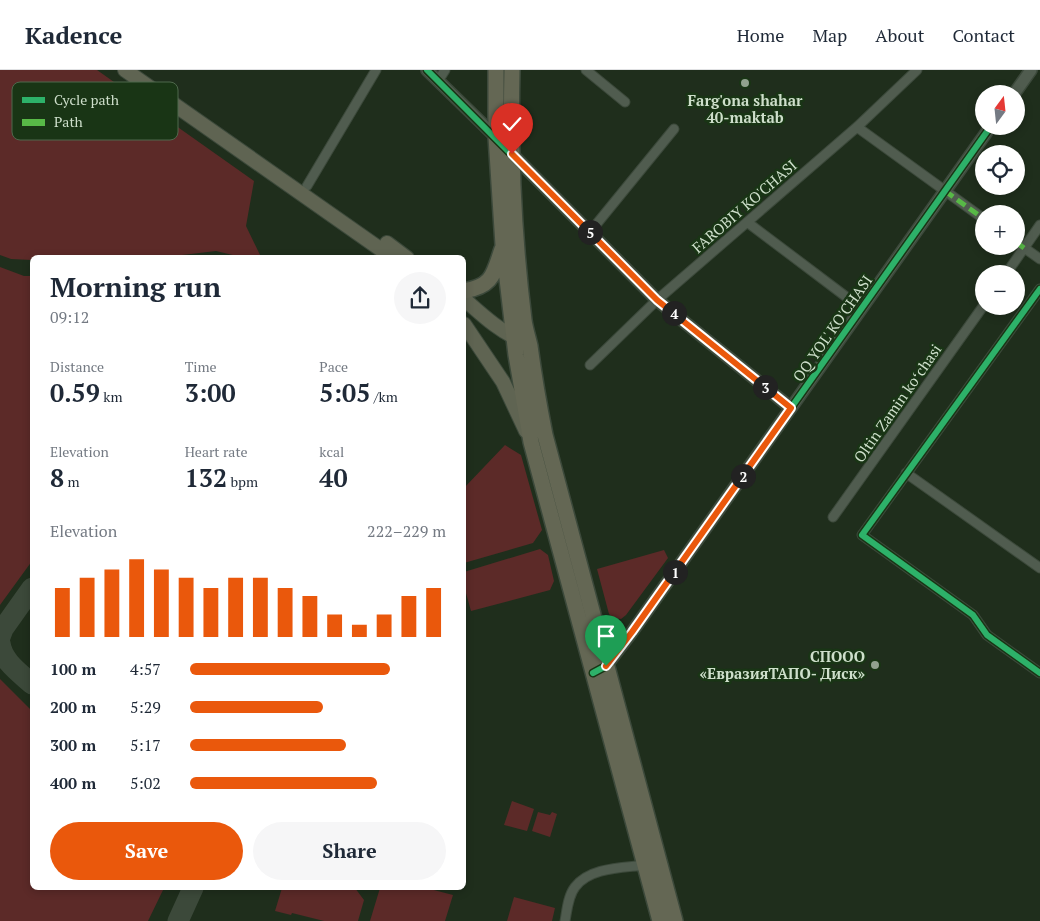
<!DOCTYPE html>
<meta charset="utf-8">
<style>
body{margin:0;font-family:"PT Serif",serif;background:#f6f6f7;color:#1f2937;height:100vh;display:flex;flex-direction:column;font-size:19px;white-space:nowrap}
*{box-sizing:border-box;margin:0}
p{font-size:16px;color:#747a83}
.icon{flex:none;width:28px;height:28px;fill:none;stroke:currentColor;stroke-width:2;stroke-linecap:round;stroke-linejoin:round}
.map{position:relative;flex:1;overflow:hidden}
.drawer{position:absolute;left:30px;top:185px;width:436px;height:635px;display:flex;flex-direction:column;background:#fff;border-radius:8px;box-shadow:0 2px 8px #0003}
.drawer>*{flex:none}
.needle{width:32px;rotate:15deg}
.controls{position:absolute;left:975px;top:15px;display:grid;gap:10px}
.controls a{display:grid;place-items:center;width:50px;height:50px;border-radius:50%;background:#fff;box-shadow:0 2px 8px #0003;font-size:25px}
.pin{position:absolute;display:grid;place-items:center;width:42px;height:42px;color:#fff;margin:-51px -21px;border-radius:50% 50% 50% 0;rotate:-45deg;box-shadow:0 0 5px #0007}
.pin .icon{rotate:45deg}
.km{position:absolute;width:25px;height:25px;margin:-12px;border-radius:50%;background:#222;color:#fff;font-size:14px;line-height:25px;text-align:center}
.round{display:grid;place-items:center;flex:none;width:52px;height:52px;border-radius:26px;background:#f6f6f7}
.head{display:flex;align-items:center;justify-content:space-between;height:85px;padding:0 20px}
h1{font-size:28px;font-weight:800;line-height:38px}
.stats{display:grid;grid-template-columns:repeat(3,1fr);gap:8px;height:85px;padding:5px 20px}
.stats div{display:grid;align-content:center}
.stats b{font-size:25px;font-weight:800}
.stats small{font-size:14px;font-weight:400}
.stats p{font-size:14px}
.chart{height:140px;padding:10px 20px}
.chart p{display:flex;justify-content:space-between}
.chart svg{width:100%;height:90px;margin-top:5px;stroke:#ea580c;stroke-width:6}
.cta{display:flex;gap:10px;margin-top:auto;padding:10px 20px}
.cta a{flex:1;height:58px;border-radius:30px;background:#ea580c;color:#fff;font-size:20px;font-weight:800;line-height:58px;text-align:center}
.cta a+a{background:#f6f6f7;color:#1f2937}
ul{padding:0 20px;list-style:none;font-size:16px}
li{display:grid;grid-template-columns:80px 60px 1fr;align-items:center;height:38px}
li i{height:12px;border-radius:6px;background:#ea580c}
header{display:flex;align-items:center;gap:30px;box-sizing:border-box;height:70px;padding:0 25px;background:#fff;border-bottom:1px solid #e0e1e3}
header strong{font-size:24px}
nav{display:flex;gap:28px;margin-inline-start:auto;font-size:18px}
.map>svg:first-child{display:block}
.green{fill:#5c2a28}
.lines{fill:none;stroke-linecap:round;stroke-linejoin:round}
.taxiway{stroke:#3c493a;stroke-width:21}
.minor-casing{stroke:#3c493b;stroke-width:11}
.tertiary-casing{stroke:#3c493b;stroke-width:14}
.primary-casing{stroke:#3c493b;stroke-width:16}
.trunk-casing{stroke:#3c493b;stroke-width:18}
.minor{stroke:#505c4f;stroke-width:9}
.tertiary{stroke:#505c4f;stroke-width:11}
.primary{stroke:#5f6452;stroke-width:14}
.trunk{stroke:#646754;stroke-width:15}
.quiet{stroke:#58b947;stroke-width:5;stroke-dasharray:10 5;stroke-linecap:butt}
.cycleway-casing{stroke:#193515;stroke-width:9}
.cycleway{stroke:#2db169;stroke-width:6}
.route-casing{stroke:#fff;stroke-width:10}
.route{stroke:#ea580c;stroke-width:6}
.poi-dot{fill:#91a18e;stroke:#193515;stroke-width:2}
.labels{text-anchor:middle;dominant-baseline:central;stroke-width:5;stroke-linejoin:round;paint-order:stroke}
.poi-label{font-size:15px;font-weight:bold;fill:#cedfcb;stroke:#193515}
.street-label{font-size:15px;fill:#cedfcb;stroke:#193515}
.key{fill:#193515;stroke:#4f684c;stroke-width:1}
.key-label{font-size:14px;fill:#cedfcb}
</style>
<header>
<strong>Kadence</strong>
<nav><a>Home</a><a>Map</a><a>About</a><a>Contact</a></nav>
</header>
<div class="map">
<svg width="1040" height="851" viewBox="0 0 1040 851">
<rect width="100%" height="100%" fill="#1f2e1c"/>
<path class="green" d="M0,0H97L254,111L246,156L261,187H241L216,181L157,188H32V190L11,189L0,185Z
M0,197L24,206H32V491L0,535Z
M505,375L521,385L542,460L533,473L464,493V418Z
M540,479L548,485L554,511L550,520L471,541L464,516V502Z
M664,480L668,488L626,545L621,549L613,548L609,544L597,499Z
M0,609L32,641V818H164L148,851H0Z
M512,731L534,739L527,761L504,755Z
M538,742L550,745L552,742L557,744L550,767L532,761Z
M282,818H355L364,830L358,851H324L292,843L291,845L275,841Z
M380,818H426L453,825L445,851H370Z
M514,827L555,838L552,851H507Z"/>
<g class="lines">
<path class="taxiway" d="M0,567L3,559L32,518
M0,573C2,591 20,603 32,614
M178,851L193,818"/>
<defs>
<path id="minor" d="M586,0L625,32
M438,11L445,0
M857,57L984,149
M307,116L376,0
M747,152L861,238
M590,162L674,59
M1016,172L1040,189
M1006,204L1040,155
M1040,219L862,465L973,545L987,565L1040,603
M590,295L657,230L857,57L917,0
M906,403L1040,498
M833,447L984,235
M565,851C567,840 568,826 575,817C590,797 623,798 645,795"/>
<path id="tertiary" d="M427,0L499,70
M1014,24L1031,0
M510,82L657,230L791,338
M602,599L606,596L632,562L991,56"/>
<path id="primary" d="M125,0L393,188
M387,173L407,188
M464,229C481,244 500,262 521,270
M464,254L503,312L526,361"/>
<path id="trunk" d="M496,0V67L503,175L516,285L531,372L660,851
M512,0C510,81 514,169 524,250C525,258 528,267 530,276C534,306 539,335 545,365L675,851
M464,221C493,216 493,205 502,179"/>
</defs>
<use href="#minor" class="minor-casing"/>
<use href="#tertiary" class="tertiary-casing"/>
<use href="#primary" class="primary-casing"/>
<use href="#trunk" class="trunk-casing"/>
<use href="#minor" class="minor"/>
<use href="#tertiary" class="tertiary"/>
<use href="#primary" class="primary"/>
<use href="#trunk" class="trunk"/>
<path class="quiet" d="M945,121L984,149
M1016,172L1024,178"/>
<defs>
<path id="cycleway" d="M427,0L657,230L791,338
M1040,219L862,465L973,545L987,565L1040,603
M593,603L606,596L632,562L991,56"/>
</defs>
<use href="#cycleway" class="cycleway-casing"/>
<use href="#cycleway" class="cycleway"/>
</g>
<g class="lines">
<defs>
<path id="route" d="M512,84L657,230L791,338L632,562L606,596"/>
</defs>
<use href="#route" class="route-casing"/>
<use href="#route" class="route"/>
</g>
<g class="poi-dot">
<circle cx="745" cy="13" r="5"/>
<circle cx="875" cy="595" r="5"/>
</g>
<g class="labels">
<g class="poi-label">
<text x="745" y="30">Farg'ona shahar<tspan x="745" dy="17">40-maktab</tspan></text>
<text x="865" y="586" text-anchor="end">СПООО<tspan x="865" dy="17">«ЕвразияТАПО- Диск»</tspan></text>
</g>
<g class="street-label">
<text transform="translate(744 136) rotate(-41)">FAROBIY KO'CHASI</text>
<text transform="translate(832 258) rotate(-55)">OQ YOL' KO'CHASI</text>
<text transform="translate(897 333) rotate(-55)">Oltin Zamin koʻchasi</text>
</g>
</g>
<rect x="12" y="12" width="166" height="58" rx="8" class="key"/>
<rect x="22" y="27" width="23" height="6" fill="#2db169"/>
<rect x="22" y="49" width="23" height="7" fill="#58b947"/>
<g class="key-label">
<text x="54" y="35">Cycle path</text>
<text x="54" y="57">Path</text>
</g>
</svg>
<div class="controls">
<a><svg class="needle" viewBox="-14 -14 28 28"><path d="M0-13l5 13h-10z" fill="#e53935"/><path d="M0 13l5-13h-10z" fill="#747a83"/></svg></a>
<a><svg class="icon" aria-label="locate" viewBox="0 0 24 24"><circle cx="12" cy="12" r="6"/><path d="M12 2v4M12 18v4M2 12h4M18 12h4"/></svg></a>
<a>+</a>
<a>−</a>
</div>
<div class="pin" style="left:606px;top:596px;background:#1e9e55"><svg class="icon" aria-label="arrive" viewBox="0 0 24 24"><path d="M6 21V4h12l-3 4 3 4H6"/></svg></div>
<div class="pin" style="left:512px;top:84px;background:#d93025"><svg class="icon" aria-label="check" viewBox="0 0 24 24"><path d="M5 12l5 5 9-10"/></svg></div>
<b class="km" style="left:675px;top:502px">1</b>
<b class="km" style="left:743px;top:406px">2</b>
<b class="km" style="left:765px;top:317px">3</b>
<b class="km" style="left:674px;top:243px">4</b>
<b class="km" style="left:590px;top:162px">5</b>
<section class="drawer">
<div class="head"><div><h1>Morning run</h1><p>09:12</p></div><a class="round"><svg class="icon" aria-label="share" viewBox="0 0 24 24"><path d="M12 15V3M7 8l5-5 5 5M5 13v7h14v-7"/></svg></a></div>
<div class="stats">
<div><p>Distance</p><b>0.59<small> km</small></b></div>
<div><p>Time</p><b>3:00</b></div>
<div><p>Pace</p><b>5:05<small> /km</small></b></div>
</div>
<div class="stats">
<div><p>Elevation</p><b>8<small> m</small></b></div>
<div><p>Heart rate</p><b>132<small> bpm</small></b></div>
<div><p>kcal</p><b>40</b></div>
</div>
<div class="chart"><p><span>Elevation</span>222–229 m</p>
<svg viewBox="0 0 160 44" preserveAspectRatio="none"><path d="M5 44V20M15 44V15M25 44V11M35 44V6M45 44V11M55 44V15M65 44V20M75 44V15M85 44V15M95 44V20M105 44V24M115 44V33M125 44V38M135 44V33M145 44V24M155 44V20"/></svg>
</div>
<ul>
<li><b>100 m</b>4:57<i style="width:78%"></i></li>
<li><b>200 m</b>5:29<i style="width:52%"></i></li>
<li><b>300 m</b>5:17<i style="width:61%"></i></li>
<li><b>400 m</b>5:02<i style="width:73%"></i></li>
</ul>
<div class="cta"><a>Save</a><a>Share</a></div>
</section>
</div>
